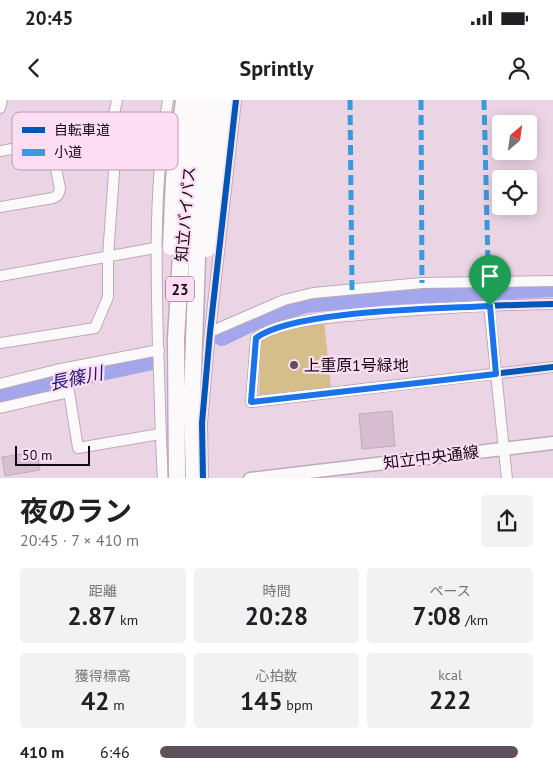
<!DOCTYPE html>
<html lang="ja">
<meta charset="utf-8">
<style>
body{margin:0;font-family:"PT Sans","Noto Sans JP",sans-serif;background:#f2f2f2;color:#202124;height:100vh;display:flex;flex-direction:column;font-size:19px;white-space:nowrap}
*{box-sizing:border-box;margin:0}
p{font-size:16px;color:#757577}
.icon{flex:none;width:28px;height:28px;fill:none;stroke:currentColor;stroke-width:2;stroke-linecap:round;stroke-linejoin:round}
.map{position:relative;height:378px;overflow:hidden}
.sheet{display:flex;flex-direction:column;background:#fff;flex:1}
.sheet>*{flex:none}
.needle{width:32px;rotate:29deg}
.fabs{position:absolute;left:492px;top:15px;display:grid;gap:10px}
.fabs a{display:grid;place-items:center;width:45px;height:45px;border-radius:5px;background:#fff;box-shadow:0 2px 12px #0003;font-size:25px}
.scale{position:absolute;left:15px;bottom:12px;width:75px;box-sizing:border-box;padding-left:5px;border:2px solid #150912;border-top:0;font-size:14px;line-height:18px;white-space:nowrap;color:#150912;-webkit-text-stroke:4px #fcddf3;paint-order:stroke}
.pin{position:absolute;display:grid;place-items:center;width:42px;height:42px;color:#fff;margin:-51px -21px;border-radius:50% 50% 50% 0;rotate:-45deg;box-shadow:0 0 5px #0007}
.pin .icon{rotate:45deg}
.round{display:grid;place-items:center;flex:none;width:52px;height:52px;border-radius:5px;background:#f2f2f2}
.summary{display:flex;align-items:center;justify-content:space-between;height:85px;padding:0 20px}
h1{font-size:28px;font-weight:700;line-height:38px}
.metrics{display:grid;grid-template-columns:repeat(3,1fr);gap:8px;height:85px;padding:5px 20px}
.metrics div{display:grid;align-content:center;border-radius:5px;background:#f2f2f2;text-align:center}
.metrics b{font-size:25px;font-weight:700}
.metrics small{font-size:14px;font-weight:400}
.metrics p{font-size:14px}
ul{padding:0 20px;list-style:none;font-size:16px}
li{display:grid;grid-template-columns:80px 60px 1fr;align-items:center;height:38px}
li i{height:12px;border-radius:6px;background:#60505c}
.status{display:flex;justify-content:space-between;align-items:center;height:35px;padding:0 25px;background:#fff;direction:ltr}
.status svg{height:14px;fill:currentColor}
header{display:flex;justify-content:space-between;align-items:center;height:65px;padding:0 20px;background:#fff;font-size:22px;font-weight:700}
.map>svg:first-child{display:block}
.garden{fill:#d6be8b}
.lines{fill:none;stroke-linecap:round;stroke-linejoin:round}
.river{stroke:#a3a6ea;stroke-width:18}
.building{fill:#d8bed1;stroke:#bdadb9}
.minor-casing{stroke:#bcabb7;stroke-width:12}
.tertiary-casing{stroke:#bcabb7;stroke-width:15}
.minor{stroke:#fcf9fb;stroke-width:10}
.tertiary{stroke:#fcf9fb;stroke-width:12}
.trunk-bridge-casing{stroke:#bcabb7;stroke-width:19;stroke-linecap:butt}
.trunk-bridge{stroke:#fcf9fb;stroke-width:16}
.quiet{stroke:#3b99de;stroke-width:5;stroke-dasharray:10 5;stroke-linecap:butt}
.cycleway-casing{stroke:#fcddf3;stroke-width:9}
.cycleway{stroke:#0057b8;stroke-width:6}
.route-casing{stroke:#fff;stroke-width:10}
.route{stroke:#1a73e8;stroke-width:6}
.poi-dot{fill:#60505c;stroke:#fcddf3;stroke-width:2}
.labels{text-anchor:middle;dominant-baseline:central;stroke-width:4.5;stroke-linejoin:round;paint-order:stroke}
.shield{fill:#fcddf3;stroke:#5a4956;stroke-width:1}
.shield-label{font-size:15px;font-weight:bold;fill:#150912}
.street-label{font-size:16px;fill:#150912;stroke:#fcddf3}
.poi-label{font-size:16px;fill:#150912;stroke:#fcddf3;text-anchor:start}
.water-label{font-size:18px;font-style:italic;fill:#21167a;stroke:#fcddf3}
.key{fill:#fcddf3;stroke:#b79db0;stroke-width:1}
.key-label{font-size:14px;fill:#150912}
</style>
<div class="status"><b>20:45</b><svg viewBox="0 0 49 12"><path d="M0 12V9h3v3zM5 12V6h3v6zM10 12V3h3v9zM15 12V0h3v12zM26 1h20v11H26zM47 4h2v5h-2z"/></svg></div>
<header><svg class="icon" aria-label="back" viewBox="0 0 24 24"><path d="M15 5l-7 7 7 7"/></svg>Sprintly<svg class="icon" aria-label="person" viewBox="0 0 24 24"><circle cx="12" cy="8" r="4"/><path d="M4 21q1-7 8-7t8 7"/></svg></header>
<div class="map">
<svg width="553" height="379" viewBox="0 0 553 379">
<rect width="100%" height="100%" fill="#ebd5e5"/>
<path class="garden" d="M324,221L331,287L259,295L261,242L265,237Z"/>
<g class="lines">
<path class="river" d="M222,237L259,219L306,204L392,196L553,188
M0,294L152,261"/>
</g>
<path class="building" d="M392,311L395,346L362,349L359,314Z
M37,352L40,370L5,376L2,357Z"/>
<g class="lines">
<defs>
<path id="minor" d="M0,8L2,0
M0,51L110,32L184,40
M0,107L53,98L58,95L60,89L51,42
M0,176L155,148
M553,204C488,205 424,209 359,215C329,218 281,220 256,238L251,302L553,267
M489,205L507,379
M210,232L284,200L313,193L422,183L553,181
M0,243L95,228L108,197V156L114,73L110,32L117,0
M0,284L56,270L159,250
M0,308L69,292L78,348L160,334
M163,379C160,334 160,290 158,246C156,163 154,82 168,0
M203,379L202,323L210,232L236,0"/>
<path id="tertiary" d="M250,379L553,343"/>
</defs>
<use href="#minor" class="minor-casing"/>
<use href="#tertiary" class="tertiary-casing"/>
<use href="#minor" class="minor"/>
<use href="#tertiary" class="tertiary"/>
<defs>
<path id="trunk-bridge" d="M171,147L174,79L184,0
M207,149L225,0
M177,379L176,239L182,138L197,0
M194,379L192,297L198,131L211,0"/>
</defs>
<use href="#trunk-bridge" class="trunk-bridge-casing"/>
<use href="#trunk-bridge" class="trunk-bridge"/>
<path class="quiet" d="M350,0L352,190
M421,0L422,183
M484,0L489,205"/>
<defs>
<path id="cycleway" d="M553,204C488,205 424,209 359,215C329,218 281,220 256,238L251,302L553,267
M203,379L202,323L210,232L236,0"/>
</defs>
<use href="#cycleway" class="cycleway-casing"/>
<use href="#cycleway" class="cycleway"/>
</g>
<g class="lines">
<defs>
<path id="route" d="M490,206L496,274L251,302L256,238C294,210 438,209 490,206Z"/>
</defs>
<use href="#route" class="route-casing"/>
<use href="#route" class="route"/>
</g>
<circle class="poi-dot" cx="294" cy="265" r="5"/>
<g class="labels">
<rect class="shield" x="166" y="176.5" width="28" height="25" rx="4"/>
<g class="shield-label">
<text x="180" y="189">23</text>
</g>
<g class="street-label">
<text transform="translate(185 114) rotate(-85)">知立バイパス</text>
<text transform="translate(431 357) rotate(-7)">知立中央通線</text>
</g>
<g class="poi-label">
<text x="304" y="265">上重原1号緑地</text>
</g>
<g class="water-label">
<text transform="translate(76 278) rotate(-12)">長篠川</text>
</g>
</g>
<rect x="12" y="12" width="166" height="58" rx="8" class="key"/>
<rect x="22" y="27" width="23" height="6" fill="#0057b8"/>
<rect x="22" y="49" width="23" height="7" fill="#3b99de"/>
<g class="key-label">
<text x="54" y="35">自転車道</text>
<text x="54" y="57">小道</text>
</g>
</svg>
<div class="fabs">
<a><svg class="needle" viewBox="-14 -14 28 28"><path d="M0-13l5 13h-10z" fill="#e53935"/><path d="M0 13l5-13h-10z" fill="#757577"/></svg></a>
<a><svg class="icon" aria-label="locate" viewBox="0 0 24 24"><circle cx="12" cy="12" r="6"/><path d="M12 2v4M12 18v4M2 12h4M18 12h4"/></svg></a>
</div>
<div class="scale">50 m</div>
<div class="pin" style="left:490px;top:206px;background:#1e9e55"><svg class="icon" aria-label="arrive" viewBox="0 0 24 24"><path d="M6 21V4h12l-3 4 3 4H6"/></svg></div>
</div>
<section class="sheet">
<div class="summary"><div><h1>夜のラン</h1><p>20:45 · 7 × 410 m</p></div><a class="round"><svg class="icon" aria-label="share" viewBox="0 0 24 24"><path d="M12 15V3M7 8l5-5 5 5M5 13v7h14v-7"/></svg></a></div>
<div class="metrics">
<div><p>距離</p><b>2.87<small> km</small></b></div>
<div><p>時間</p><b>20:28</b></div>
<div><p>ペース</p><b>7:08<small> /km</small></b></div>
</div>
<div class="metrics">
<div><p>獲得標高</p><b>42<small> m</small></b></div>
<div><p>心拍数</p><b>145<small> bpm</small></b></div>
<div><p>kcal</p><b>222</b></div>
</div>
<ul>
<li><b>410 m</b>6:46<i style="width:96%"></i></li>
</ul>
</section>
